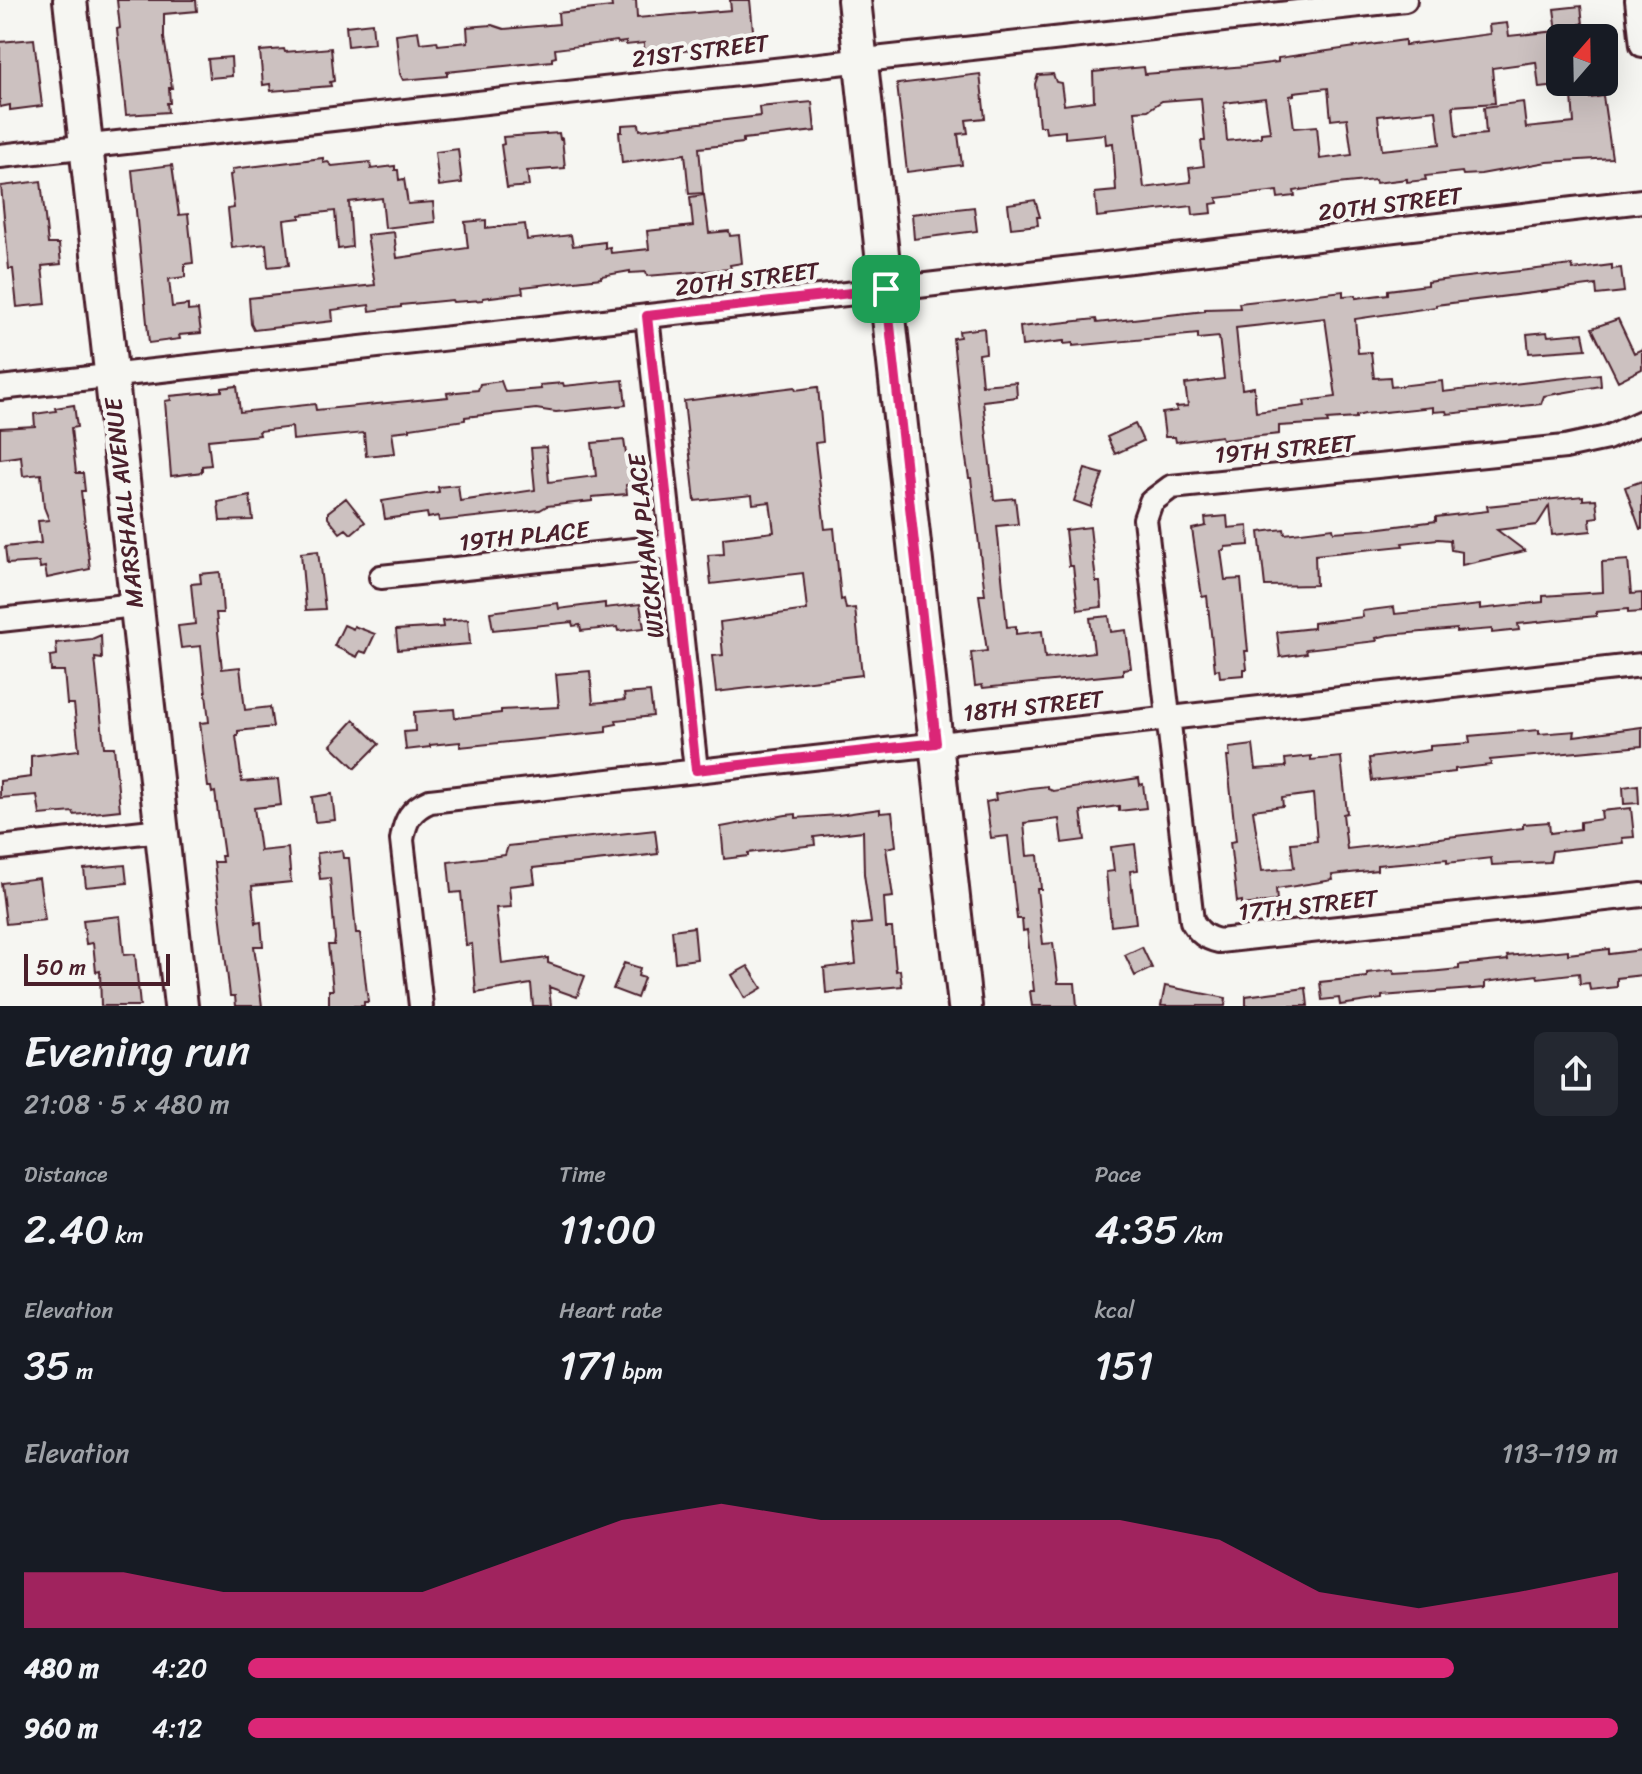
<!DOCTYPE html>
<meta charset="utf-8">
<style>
body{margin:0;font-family:Sriracha,sans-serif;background:#242831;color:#f1f3f6;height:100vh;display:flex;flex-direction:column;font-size:30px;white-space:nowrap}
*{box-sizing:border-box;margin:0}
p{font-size:26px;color:#9ea1a6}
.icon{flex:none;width:44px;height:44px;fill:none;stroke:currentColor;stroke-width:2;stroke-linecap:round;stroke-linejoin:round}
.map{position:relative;height:1006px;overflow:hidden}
.details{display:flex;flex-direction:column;background:#171b24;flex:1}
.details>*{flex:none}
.needle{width:52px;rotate:20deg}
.controls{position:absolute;left:1546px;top:24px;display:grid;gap:16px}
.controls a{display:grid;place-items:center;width:72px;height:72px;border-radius:12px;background:#171b24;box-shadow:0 8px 32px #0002;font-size:40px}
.scale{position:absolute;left:24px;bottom:20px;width:146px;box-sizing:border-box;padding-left:8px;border:4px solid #4a1f2b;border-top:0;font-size:22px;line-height:28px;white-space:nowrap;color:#4a1f2b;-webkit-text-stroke:6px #f6f6f2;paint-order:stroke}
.pin{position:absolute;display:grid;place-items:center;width:68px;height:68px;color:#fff;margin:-34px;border-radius:16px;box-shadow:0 4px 12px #0006}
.round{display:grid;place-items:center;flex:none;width:84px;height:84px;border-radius:12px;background:#242831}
.summary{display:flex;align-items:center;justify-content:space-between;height:136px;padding:0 24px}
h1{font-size:44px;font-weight:600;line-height:60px}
.figures{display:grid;grid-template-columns:repeat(3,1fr);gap:12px;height:136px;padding:8px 24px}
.figures div{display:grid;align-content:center}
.figures b{font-size:40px;font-weight:600}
.figures small{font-size:22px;font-weight:400}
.figures p{font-size:22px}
.chart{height:224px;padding:16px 24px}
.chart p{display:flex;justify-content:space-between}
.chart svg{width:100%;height:144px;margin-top:8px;fill:#db2777;opacity:.7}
ul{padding:0 24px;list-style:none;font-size:26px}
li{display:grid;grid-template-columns:128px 96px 1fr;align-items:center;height:60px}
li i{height:20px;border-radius:10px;background:#db2777}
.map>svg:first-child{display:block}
.building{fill:#ccc1c0;stroke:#4a1f2b;stroke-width:2;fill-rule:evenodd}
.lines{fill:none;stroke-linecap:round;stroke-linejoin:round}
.street-casing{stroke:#4a1f2b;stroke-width:28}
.secondary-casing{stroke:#4a1f2b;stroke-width:38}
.street{stroke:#f6f6f2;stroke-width:22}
.secondary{stroke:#f6f6f2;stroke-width:32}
.route-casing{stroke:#fff;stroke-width:16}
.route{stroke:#db2777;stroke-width:10}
.labels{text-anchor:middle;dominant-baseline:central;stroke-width:8;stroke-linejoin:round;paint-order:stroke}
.street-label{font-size:24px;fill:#4a1f2b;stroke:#f6f6f2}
</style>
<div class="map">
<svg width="1642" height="1006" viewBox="0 0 1642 1006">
<rect width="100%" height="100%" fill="#f6f6f2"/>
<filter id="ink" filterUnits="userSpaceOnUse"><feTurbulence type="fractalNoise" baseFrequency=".0125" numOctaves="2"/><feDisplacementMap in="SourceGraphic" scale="16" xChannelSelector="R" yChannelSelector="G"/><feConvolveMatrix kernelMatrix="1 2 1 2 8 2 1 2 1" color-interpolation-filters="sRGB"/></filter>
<g filter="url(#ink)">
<path class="building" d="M117,0H196L197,11L164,14V38L172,88H169L170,103H167L168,112L126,115L117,29L120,28Z
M611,0H636L637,18L731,10L730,0H750L754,40L752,45L649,54V50H644V43L626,45V42L618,43L617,41L555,49L556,57L552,58V61L447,72V76L403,80L400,74L396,34L418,31L420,43L437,41L438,45L468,42L467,27L492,25L504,29L559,24L558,13L612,7Z
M1581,6L1583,24H1580V38H1560V86L1539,88L1536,62L1492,68L1495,103L1453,106L1456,137L1486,134L1484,107L1523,102L1526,128L1574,123L1571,82H1586L1590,98L1603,96L1612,158L1547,162L1481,174L1463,175L1462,172L1425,176L1426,180L1407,182V179L1376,183L1375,180L1337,184L1294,191L1295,196L1278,198L1277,191L1217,198L1218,203L1211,204L1212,213L1193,215L1192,206L1097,217L1095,193L1116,191L1113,143L1106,144L1105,134L1065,138V131L1046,133L1045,126H1039L1035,84L1038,75L1053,74L1056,82L1061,83L1064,105L1094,101L1093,72L1144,67L1145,74L1157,73L1247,66L1278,62V58L1405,40V45L1490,34L1489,25L1507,23L1509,36L1557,31L1554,9ZM1328,88L1331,120L1347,118L1352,155L1320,159L1317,126L1294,128L1290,96L1294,95V92ZM1201,98L1205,141H1201L1204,166L1189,168L1191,182L1144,188L1135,111L1148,110L1162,101ZM1265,98L1270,132L1261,133V137L1227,141L1224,103ZM1436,110L1440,144L1382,150L1378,116Z
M372,23L374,43L348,46L346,26Z
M34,39L42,106L10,110V105L0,107V42Z
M331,48L334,81L330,82L331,86L271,91L270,84L263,85L260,51L284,49L285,52Z
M231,57L232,76L210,78L208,59Z
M980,74L985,118L966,120L968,133L958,134L962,165L907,172L897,84Z
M812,102L815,131L743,139V143L699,148L703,193L689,194L685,154L622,163L619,132H622V125L639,124L640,130L760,116L759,107Z
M559,133L560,139L562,138L565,168L527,171L529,186L507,188L501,145L504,144L503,137Z
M458,149L462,183L439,186L435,152Z
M323,158V163L328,162L332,166L370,162L371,169L395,166V170H398L399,180L404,179L408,204L433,202L435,222L385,228L382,198L349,202L352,247L338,249L335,211L300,215V218L284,220L289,265L268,267L266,244L232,248L228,209L234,208L230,175L233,174L232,169Z
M172,165L179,215L188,214L193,263L185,264V277L169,279L172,307L188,305V311L198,310L201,333L179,335L180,339L149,343L132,170Z
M41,181L48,244H59L61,264L42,266L46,304L17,307L13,269H9L1,186Z
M704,195L709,233L729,231L730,236L739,235L742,263L730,265L731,269L647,276L646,272L630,273V271L601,276V278L522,287L523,293L483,298V300L453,302L452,300L401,305V307L370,311L369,305L332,310L333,321L254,330L251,324L249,298L375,285L367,235L394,232L397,258L468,248L465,222L486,220V228L525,224L527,240L571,235L573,246L605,242V248L610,247L611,253L649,249L647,231L693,226L690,197Z
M1035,200L1040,217H1037L1038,225L1011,228L1008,204Z
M974,207L977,231L914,239L912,214Z
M1572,265L1573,270L1612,265V269L1621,268L1624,292L1597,295L1596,285L1436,305V307L1355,319L1358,353L1371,352L1374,378L1390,377L1391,387L1442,381L1443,392L1600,374L1601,386L1544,396L1541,404L1447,414L1446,411L1433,412V407L1365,414L1356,416V418L1327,420L1328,423L1279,426V434L1222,440L1221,436L1176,442L1175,437H1165L1162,413L1177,411L1176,407L1188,406L1185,384L1224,379L1219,337L1198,339V334L1073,346V343L1064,344V341L1022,346L1020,327L1096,319L1097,323L1205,311V309L1240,308L1239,303L1343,291V296L1356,295V298L1388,294V290L1427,285V282L1458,278ZM1325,318L1336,397L1304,401L1305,406L1256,412L1254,387L1242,389L1236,328Z
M1618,319L1634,353L1642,349V369L1618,381L1592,328Z
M984,328L986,353L979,354L982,385L1016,382L1017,397L983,401L994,500L1015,498L1018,524L997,526L1007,627L1016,626V634L1042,631L1045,658L1094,652L1090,618L1109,616L1111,632L1126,630L1131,668L1123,669V674L983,688L982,685L975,686L971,653L987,651L979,595H985L971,478H969L964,446L953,338L960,337L959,331Z
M1547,332L1548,336L1583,333L1586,349L1529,353L1527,334Z
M623,380L626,405L556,412L536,409L465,417V420L410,428V430L392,432L395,453L366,456L364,433L293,440L292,427L259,431L260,435L208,440L211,465L202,466V472L171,476L165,401L171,400L170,396L222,391V388L237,386L240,412L315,404L316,410L448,397L447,393L478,390L480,384L501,381L505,392L541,389L540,385L563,383L564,386Z
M795,387L796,390L818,387L823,442L815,443L825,529L834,528L841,600L844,599L846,609L855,608L862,675L716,692L712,656L723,655L720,622L807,610L803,573L711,584L708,555L724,554L723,538L774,532L770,502L753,504L752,495L695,501L684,401Z
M74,405L77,427L71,428L76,473H83L85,491H81L90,569L47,578L45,567L40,568L39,562L7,564L5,547L41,543L38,521L49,520L44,507L41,474L23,476L21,456L0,459V428L35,426L34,414L56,411L55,408Z
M1135,424L1143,441L1115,454L1107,437Z
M624,440L628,468H631L633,484L626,485L627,494L592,497V501L547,506L540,510L439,521L438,516L428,518L427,513L385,519L382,501L439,492L438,487L458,485L460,501L535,490L531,448L546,447L549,482L596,476L592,443Z
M1085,469L1103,474L1091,507L1074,501Z
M1642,481V529H1640L1625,487Z
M250,496L253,520L220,521L218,502Z
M1583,496V500L1596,499L1598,517L1590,518L1591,531L1552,535L1549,506L1537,525L1497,530L1525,551L1462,565V552L1451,550L1450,540L1438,539L1402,543L1403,546L1315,555L1316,585L1265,586L1259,532L1284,529L1285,534L1333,528L1334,532L1373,529L1436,521V517L1488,511L1487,506Z
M346,498L365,522L351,534L346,529L340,533L328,518V512Z
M1227,516L1228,528L1248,526L1249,545L1225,547V550L1221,551L1225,580L1241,579L1248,651H1245L1247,669H1244V675L1220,677L1219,669L1215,670L1207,596L1202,597L1192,529L1206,526L1205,518Z
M1090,527L1096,582H1100L1102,607L1078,610L1073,566H1069L1065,530Z
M318,551L325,609L306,610L301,553Z
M1628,560L1631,594L1642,593V612L1628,613V609L1596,612V616L1518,624L1519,630L1492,633V629L1456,632V629L1388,635L1376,638L1377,641L1306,649L1307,653L1280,657L1277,632L1313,628V623L1363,617L1362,611L1394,607L1395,614L1480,605V609L1543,602V596L1603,592L1602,562Z
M220,572L223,613H216L222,669L240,667L245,710L270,707L273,727L238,731V736H236L242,782L278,779L281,805L254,808L260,851L288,848L291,882L252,886L256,923L261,922L263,946H254L262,1006H236L235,996H230L214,862H222L221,856H224L215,792L212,793L211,787H208L200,723L209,722L201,646L181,648L178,626L195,624L191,584L201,583L200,574Z
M558,603L559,609L605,603V608L640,604L644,628L618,631L617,627L581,631L580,625L573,626L572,622L493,630L490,612Z
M468,619L470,644L398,650L396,630L443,627L442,621Z
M344,625L353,629L354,626L375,634L366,653L360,651L357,657L334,646Z
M101,635L102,659L95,658L104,747H114L120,810L74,815L73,812L40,815L37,795L0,798V781L31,777V756L79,750L74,704H67L64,671H51L50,656L57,655L56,643L92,639Z
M590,671L593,703L625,700L624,694L650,692L653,716L616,720L617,724L606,726V732L460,747V742L430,745V747L406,750L404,732L415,731L414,712L454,709L455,718L501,713V710L559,707L556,674Z
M354,720L379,744L355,768L331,745Z
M1642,727V746L1490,760L1491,765L1455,769V772L1372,781L1369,758L1430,750V746L1470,743L1469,736L1539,730V734L1575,731L1574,736Z
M1253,745L1256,769L1286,767L1285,759L1311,756V760L1341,757L1347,813L1343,814L1347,849L1523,828V824L1549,822L1550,833L1580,829V822L1602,819L1601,811L1631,808L1634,837L1622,838L1623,843L1552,851L1550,862L1492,865L1491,858L1447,863V859L1377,865V870L1332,875L1333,880L1276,889L1277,901L1242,905V901L1237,902L1230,842L1236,841L1227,757H1230L1229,748ZM1313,794L1317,841L1291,843L1294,868L1262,871L1253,810L1283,806L1282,798Z
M1139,778L1140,785L1143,784L1146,808L1119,811V806L1081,811L1085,840L1062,843L1059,819L1024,823L1027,856L1038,855L1041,889H1037L1043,944L1053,943L1058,983H1075L1077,1006H1032L1030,991H1034L1027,930L1023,931L1022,919H1017L1008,836L991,838L986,802L996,800L995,794L1030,788L1048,786V789L1053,791Z
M1638,785L1639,803L1624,804L1623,787Z
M332,794L335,820L315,822L312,797Z
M880,809V813L892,812L896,846L886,848L893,897L884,898L886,928H892L896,971L900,970L902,986L826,993L824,968L856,964L852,925L871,923L864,874L863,831L814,837L815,845L748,853V856L724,859L721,827L786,815L796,814V818L838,815Z
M655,830L658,854L533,868L535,883L509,886L511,907L496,908L502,964L548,958V963L585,976L577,997L549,987L551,1006H533L531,984L476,993L472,944L466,945L461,892L451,893L448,862L505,855L508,846Z
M1135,844L1138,870L1130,871L1136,923L1111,926L1106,872L1114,871L1111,847Z
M342,850L343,858H349L356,933H360L368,1002H364V1006H329V990H333L328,945H334L335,939L330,878L320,879L317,853Z
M125,865L127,883L86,887L84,869Z
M39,878L45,920L6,924L1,883Z
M120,916L124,955L135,954L140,1006H101L100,971L96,972L93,943L86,944L83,920Z
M694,927L697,959L675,962L672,930Z
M1142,947L1152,968L1135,976L1125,955Z
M1609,949V954L1642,950V975L1617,978V987L1590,990L1589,983L1580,984L1579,973L1538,978L1537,975L1485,982V988L1382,996V999L1340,1005L1339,998L1322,1000L1320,982L1367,977V973L1393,970L1394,974L1429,972L1459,969V965L1508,960L1507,956L1568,950V954Z
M624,963L640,968L638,976L644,978L637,998L613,989Z
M748,966L762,988L745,998L732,975Z
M1165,986L1226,998L1225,1006H1161Z
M1306,988L1308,1006H1246V996Z"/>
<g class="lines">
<defs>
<path id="street" d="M1637,0L1642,45
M0,156L1405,0
M647,316L696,770
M0,388L918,286L1642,201
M1642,422L1607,438L1565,447L1171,487L1151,502L1145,519L1192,921C1199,933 1206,938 1219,941L1642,895
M381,577L672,546
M0,620L135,605
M0,848L161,830
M421,1006L402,840C405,820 411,809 430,801L1642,665"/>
<path id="secondary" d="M70,0L181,1006
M854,0L965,1006"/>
</defs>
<use href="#street" class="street-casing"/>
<use href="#secondary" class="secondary-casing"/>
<use href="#street" class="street"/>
<use href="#secondary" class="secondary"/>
</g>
</g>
<g class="lines" filter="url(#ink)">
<defs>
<path id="route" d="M886,289L936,743L696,770L647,316Z"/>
</defs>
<use href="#route" class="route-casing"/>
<use href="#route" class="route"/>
</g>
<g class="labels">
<g class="street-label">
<text transform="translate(700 51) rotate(-7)">21ST STREET</text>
<text transform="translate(1390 204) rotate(-7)">20TH STREET</text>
<text transform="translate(747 279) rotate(-7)">20TH STREET</text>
<text transform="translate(1285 449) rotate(-5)">19TH STREET</text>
<text transform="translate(124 503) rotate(-96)">MARSHALL AVENUE</text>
<text transform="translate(524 536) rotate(-6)">19TH PLACE</text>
<text transform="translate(646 546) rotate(-96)">WICKHAM PLACE</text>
<text transform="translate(1033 706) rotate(-6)">18TH STREET</text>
<text transform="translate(1308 905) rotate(-6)">17TH STREET</text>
</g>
</g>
</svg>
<div class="controls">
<a><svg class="needle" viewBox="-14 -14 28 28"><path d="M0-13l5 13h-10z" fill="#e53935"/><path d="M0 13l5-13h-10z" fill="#9ea1a6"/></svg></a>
</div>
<div class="scale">50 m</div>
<div class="pin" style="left:886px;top:289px;background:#1e9e55"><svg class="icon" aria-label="arrive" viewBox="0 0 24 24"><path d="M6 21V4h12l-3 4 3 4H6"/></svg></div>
</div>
<section class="details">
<div class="summary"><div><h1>Evening run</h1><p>21:08 · 5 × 480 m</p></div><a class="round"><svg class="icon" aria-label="share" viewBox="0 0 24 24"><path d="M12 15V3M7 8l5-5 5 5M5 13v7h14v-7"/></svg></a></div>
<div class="figures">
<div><p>Distance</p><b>2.40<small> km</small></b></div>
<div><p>Time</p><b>11:00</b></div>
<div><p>Pace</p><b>4:35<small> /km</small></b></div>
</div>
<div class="figures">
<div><p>Elevation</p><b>35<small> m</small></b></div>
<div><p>Heart rate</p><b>171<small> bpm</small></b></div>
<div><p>kcal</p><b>151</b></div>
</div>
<div class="chart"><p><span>Elevation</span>113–119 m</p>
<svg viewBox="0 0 160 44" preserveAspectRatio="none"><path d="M0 44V27L10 27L20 33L30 33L40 33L50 22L60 11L70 6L80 11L90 11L100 11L110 11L120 17L130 33L140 38L150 33L160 27V44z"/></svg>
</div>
<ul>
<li><b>480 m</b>4:20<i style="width:88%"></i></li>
<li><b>960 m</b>4:12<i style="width:100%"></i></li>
</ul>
</section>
